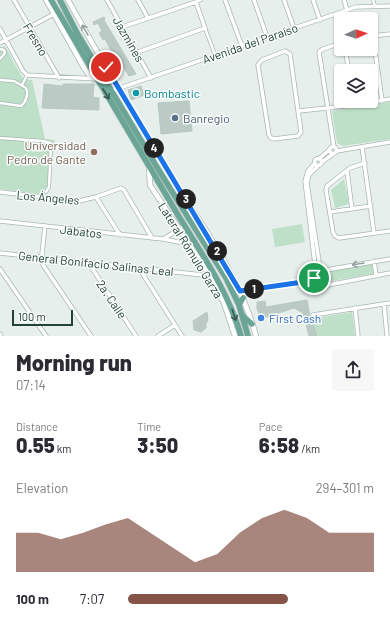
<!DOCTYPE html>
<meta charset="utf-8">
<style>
body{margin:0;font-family:Barlow,sans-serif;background:#f7f7f7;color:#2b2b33;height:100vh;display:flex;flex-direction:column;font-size:15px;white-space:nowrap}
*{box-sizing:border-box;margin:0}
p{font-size:13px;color:#7c7c81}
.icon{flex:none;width:22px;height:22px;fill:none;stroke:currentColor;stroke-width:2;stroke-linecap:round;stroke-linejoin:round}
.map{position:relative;height:336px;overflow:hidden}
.panel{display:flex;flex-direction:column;background:#fff;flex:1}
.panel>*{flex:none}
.needle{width:26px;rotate:86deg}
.fabs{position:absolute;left:334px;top:12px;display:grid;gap:8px}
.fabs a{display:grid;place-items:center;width:44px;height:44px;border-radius:4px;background:#fff;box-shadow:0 1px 3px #0004;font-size:20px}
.scale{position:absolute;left:12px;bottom:10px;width:61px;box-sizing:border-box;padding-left:4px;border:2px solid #24423a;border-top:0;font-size:11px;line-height:14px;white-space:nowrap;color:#24423a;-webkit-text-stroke:3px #f7fbf9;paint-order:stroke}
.pin{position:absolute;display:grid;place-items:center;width:34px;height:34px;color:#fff;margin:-17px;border:2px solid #fff;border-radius:50%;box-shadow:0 1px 4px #0007}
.km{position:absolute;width:20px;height:20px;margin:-10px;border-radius:50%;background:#222;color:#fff;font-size:11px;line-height:20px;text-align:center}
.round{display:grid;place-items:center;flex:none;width:42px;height:42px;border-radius:4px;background:#f7f7f7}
.headline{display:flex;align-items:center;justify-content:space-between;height:68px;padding:0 16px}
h1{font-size:22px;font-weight:800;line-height:30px}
.metrics{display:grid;grid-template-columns:repeat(3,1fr);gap:6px;height:68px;padding:4px 16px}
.metrics div{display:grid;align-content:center}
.metrics b{font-size:20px;font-weight:800}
.metrics small{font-size:11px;font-weight:400}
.metrics p{font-size:11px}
.chart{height:112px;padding:8px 16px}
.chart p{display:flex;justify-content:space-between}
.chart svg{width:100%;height:72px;margin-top:4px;fill:#855347;opacity:.7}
ul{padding:0 16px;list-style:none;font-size:13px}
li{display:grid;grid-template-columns:64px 48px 1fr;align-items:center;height:30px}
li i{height:10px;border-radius:5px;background:#855347}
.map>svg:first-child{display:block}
.green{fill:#bfe0c8}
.building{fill:#bbcac4;stroke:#b8c9c2}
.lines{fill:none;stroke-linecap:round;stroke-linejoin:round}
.pedestrian-casing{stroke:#a8b8b2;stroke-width:4}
.minor-casing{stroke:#a8b8b2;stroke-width:5}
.tertiary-casing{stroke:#a8b8b2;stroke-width:6}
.primary-casing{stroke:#c2cac8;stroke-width:7}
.pedestrian{stroke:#fff;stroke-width:2.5}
.minor{stroke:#fff;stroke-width:3.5}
.tertiary{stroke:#fff;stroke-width:4.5}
.primary{stroke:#6aa596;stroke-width:5.5}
.oneway{stroke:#92a09c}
.oneway2{stroke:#365b51}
.route-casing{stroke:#fff;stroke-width:8}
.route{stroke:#1a73e8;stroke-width:5}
.culture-dot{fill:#0f9aa8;stroke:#f7fbf9;stroke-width:1.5}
.service-dot{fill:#5c6f8a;stroke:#f7fbf9;stroke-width:1.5}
.education-dot{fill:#8d6e63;stroke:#f7fbf9;stroke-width:1.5}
.shop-dot{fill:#3f7fe0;stroke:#f7fbf9;stroke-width:1.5}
.labels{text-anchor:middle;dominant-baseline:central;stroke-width:3;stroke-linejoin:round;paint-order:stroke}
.street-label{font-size:12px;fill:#24423a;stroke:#f7fbf9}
.culture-label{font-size:12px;fill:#0d838f;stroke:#f7fbf9;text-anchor:start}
.service-label{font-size:12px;fill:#4e5e75;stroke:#f7fbf9;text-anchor:start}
.education-label{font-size:12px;fill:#785e54;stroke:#f7fbf9;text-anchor:end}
.shop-label{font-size:12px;fill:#366cbe;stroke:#f7fbf9;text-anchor:start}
</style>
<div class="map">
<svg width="390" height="336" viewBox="0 0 390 336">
<rect width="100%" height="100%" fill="#e6efeb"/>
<path class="green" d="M5,46L23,79L32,80L45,139L55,140L47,195L0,189V48Z
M390,102V139L343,146L337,143L332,111Z
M344,179L349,204L335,208L331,190Z
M302,224L305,242L275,247L272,229Z
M374,263L376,273L332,281L331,270Z
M305 279a11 11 0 1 1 22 0a11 11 0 1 1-22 0Z
M352,312L355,336H315L311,319Z"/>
<path class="building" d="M104,17L105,19L104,20L136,74L129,76L120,61L117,62L105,39L103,40L99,33L102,31L98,23L94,25L93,22Z
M44,84L63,86V84H94L93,97L99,98V110L42,108Z
M141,86L144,95L131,100L128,90Z
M189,101L192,131L161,134L158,103Z
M307,300L310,316L317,336H309L303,313L294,308L261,319L257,309V302L265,301L266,307Z
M207,312L208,321L206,323V328L201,332L194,330L193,321Z"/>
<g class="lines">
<defs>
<path id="pedestrian" d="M373,0L375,6
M196,2L201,0
M205,28L215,55
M0,49L4,50L5,53L0,59
M0,80L14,81L26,88C29,93 26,102 21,106L0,103
M22,85L27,75
M0,138L43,141L51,143L49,187L46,192"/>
<path id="minor" d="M14,0L59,78
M107,0L151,78
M138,0L148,18
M225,0L242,46
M254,0L267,37
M284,0L294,28
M313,0L320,20
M344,0L347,10
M122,27L196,2L205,28L138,52
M0,29L23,71L27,75L97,79
M372,36L390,34
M373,36L382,101
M0,43L54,14
M345,49L349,71
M285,51L290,54L301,132L298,136L274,139L271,138L269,135L258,65L262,60Z
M111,91L356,7L390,6
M299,111L355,105L390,99
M329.5 150a3.5 3.5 0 1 1 7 0a3.5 3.5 0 1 1-7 0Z
M334,147L319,52L323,49L341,43
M362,147L374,233
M337,151L390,142
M314.5 162a3.5 3.5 0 1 1 7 0a3.5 3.5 0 1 1-7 0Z
M319,159L330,149
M322,162L333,154
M365,163L350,168L327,186L326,190L333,232L335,236L339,238L390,231
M347,171L352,209
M0,192L79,201L96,197L121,188L124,190L152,238
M96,197L120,235
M330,212L371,206
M0,221L163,239L189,244
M45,226L42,254L43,265L91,336
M163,239L185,226
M0,253L212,276
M374,261L376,275
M88,262L136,336
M315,265L305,181L308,171L315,163
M303 279a13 13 0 1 1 26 0a13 13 0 1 1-26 0Z
M139,268L182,336
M0,269L46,336
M326,270L390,259
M328,285L390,273
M240,291C253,289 306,285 314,278C320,273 320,267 319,261L307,183L309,175L318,166
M384,304L387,336
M355,308L358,336
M313,315L390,303
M0,334L1,336
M158,336L175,325"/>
<path id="tertiary" d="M46,0L84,68L89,75L97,78
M68,0C99,56 131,111 164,165C198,220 239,273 256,336
M149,166L150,185L210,276L224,303L235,336"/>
<path id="primary" d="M51,0C92,70 134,140 175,210C200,252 227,288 241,336
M60,0L77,33L158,169L226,278L239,305L248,336
M239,305L243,298
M243,316L252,324"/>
</defs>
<use href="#pedestrian" class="pedestrian-casing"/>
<use href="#minor" class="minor-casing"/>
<use href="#tertiary" class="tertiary-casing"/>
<use href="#primary" class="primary-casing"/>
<use href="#pedestrian" class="pedestrian"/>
<use href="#minor" class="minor"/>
<use href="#tertiary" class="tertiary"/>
<use href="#primary" class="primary"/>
</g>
<defs><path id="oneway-shaft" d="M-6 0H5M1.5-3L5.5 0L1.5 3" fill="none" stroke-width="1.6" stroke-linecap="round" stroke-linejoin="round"/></defs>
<g class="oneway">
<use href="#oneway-shaft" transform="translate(85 30) rotate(-120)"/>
<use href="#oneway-shaft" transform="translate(358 264) rotate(171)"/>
</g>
<g class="oneway2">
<use href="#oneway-shaft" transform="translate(106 94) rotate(59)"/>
<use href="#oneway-shaft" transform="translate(234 315) rotate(71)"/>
</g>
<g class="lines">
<defs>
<path id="route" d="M106,67L240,291L303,282L314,278"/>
</defs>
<use href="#route" class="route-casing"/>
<use href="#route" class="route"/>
</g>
<circle class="culture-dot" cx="136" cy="93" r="4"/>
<circle class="service-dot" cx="175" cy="118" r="4"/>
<circle class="education-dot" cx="94" cy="152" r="4"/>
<circle class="shop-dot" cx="261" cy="318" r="4"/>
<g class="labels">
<g class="street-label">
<text transform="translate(36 39) rotate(59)">Fresno</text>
<text transform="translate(129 39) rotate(60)">Jazmines</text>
<text transform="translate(250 43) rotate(-19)">Avenida del Paraíso</text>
<text transform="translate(48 197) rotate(5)">Los Ángeles</text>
<text transform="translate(81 231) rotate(7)">Jabatos</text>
<text transform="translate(191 250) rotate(58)">Lateral Rómulo Garza</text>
<text transform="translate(96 263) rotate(6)">General Bonifacio Salinas Leal</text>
<text transform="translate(112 299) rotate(56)">2a. Calle</text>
</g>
<g class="culture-label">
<text x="144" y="93">Bombastic</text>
</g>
<g class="service-label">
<text x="183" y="118">Banregio</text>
</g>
<g class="education-label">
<text x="86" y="145">Universidad<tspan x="86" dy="14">Pedro de Gante</tspan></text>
</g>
<g class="shop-label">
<text x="269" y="318">First Cash</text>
</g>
</g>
</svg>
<div class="fabs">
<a><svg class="needle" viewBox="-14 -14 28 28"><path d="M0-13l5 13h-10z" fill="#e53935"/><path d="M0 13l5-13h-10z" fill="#7c7c81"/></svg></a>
<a><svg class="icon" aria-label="layers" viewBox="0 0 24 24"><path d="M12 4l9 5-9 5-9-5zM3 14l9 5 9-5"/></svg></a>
</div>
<div class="scale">100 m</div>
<div class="pin" style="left:314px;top:278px;background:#1e9e55"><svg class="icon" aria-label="arrive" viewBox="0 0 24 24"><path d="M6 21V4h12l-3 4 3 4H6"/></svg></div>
<div class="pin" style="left:106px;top:67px;background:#d93025"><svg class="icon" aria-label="check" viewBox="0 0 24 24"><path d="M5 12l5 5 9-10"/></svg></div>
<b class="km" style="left:254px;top:289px">1</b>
<b class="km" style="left:217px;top:251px">2</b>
<b class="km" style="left:186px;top:199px">3</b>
<b class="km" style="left:154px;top:148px">4</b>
</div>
<section class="panel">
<div class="headline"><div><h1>Morning run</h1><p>07:14</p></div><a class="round"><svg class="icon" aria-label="share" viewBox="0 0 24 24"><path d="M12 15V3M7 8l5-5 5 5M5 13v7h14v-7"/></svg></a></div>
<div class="metrics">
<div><p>Distance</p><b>0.55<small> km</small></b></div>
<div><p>Time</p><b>3:50</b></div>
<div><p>Pace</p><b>6:58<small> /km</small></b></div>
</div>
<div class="chart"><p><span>Elevation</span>294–301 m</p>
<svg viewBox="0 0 160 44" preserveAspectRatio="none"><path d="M0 44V20L10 20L20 24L30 20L40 15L50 11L60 20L70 29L80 38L90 33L100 20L110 11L120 6L130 11L140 20L150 20L160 20V44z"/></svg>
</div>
<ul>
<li><b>100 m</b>7:07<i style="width:65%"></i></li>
</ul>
</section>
